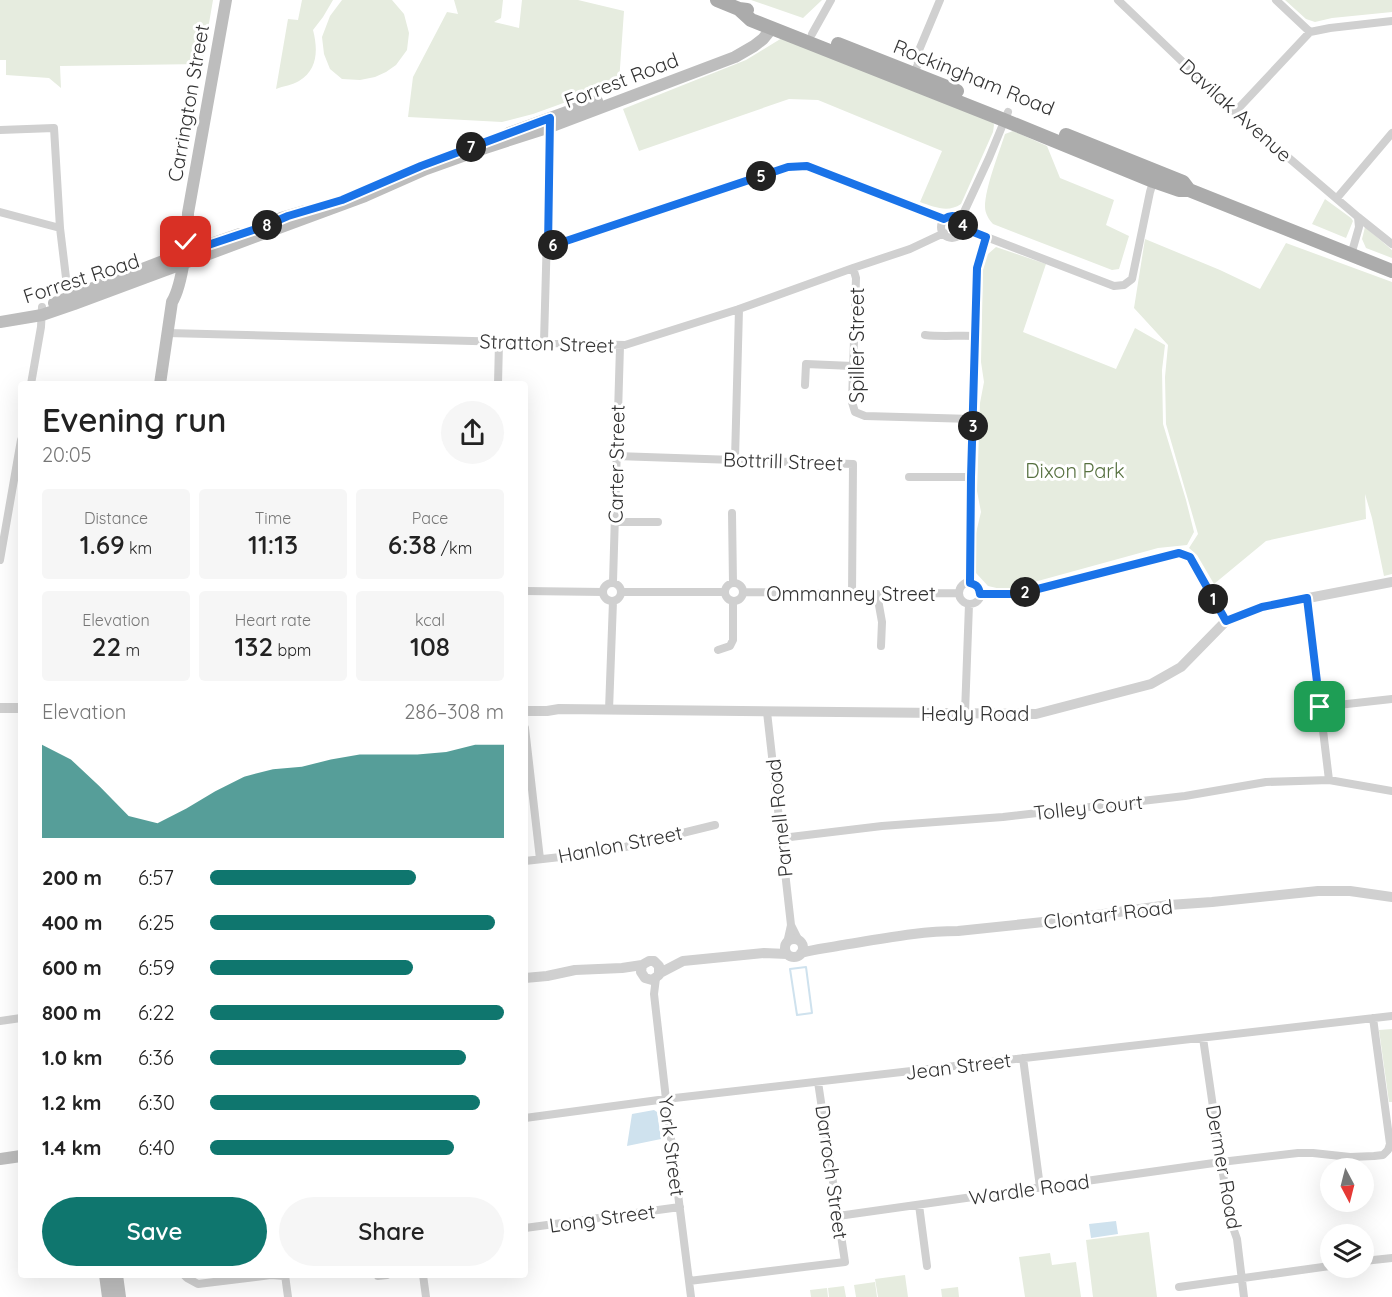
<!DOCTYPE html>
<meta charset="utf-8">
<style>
body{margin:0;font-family:Quicksand,sans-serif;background:#f6f6f6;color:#222;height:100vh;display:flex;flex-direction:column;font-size:22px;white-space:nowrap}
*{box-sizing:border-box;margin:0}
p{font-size:20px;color:#767676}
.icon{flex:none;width:33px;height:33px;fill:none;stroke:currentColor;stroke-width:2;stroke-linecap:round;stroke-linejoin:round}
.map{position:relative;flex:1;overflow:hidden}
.details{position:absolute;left:18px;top:381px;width:510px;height:897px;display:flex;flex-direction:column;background:#fff;border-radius:6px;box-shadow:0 6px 24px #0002}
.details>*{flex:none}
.needle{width:39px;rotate:173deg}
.tools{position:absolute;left:1320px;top:1158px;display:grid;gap:12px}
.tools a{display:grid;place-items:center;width:54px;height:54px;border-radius:50%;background:#fff;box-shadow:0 6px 24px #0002;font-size:30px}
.pin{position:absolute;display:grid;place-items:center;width:51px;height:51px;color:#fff;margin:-26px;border-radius:12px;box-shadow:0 3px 9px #0006}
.km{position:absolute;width:30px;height:30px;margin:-15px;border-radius:50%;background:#222;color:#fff;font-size:16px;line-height:30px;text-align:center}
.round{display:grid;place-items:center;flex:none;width:63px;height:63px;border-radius:32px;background:#f6f6f6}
.head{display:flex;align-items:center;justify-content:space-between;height:102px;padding:0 24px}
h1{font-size:33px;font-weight:600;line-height:45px}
.metrics{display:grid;grid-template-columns:repeat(3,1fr);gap:9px;height:102px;padding:6px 24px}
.metrics div{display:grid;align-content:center;border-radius:6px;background:#f6f6f6;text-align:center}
.metrics b{font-size:26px;font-weight:600}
.metrics small{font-size:16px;font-weight:400}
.metrics p{font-size:16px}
.chart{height:168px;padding:12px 24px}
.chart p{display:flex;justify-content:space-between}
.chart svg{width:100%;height:108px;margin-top:6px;fill:#0f766e;opacity:.7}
.primary-button{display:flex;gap:12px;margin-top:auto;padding:12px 24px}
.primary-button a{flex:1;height:69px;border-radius:36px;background:#0f766e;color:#fff;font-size:24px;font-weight:600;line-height:69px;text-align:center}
.primary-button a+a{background:#f6f6f6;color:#222}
ul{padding:0 24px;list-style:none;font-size:20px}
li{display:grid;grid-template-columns:96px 72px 1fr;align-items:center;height:45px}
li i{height:15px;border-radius:8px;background:#0f766e}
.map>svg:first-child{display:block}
.green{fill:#e6ecdf}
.water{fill:#cfe2ee}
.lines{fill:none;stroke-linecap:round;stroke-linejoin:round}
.stream{stroke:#cfe2ee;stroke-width:2}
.minor{stroke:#d0d0d0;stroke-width:8}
.tertiary{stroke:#d0d0d0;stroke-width:10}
.secondary{stroke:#bdbdbd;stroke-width:12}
.primary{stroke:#ababab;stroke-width:14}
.route-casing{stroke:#fff;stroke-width:12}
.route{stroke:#1a73e8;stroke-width:8}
.labels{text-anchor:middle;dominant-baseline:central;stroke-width:6;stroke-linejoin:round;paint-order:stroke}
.street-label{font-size:20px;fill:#333;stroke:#fff}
.park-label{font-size:20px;fill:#56703f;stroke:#fff}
</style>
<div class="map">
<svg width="1392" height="1297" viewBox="0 0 1392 1297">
<rect width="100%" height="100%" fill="#fff"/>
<path class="green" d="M0,0H213L202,64L60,66L61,88L49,78L6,75V60H0Z
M302,0H333L323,17L313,30C318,49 318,70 299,81C293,85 283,86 276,89L288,19L298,20Z
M342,0H392L404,14L409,33L407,50L396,65L386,72L375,77L360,80L342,79L330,69L324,54L322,37L330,16Z
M454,0H503L501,18L494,22L519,28L522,0H578L624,11L619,82L558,105L533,114L502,122L408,117L413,77L447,12L458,14Z
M751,0H822L803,18Z
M1285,0H1392V12L1332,18L1315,22L1306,19Z
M782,38L992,119L994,125L993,132L961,204C948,213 934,207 920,202L942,151L818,100L789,99L639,151L623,109L746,60Z
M1013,131L1047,146L1060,178L1114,200L1106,225L1129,236L1119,269L1112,270L993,224C989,220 985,213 985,207C985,188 999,153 1005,134Z
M1325,199L1351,218L1353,221L1346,238L1312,224Z
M1365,227L1392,250V258L1366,248L1362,239Z
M1145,239L1220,270L1260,289L1286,243L1392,282V574L1384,576L1372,518L1365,494L1366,519L1266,541L1214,584L1197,555L1189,548L1198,534L1166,424L1165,377L1168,345L1134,308Z
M996,247L1046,264L1023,332L1116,369L1135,328L1165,345L1162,370L1163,424L1186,500L1194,532L1187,545L1158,548L1005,590L988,586L976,573V533L981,512L977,491L980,403L984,382L981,362L983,270L988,254Z
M1392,1029V1102H1389L1379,1030Z
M1149,1232L1157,1297H1093L1086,1240Z
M1050,1253L1052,1265L1076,1262L1081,1297H1025L1019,1257Z
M905,1275L908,1297H878L875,1279Z
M875,1282L877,1297H856L854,1285Z
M844,1286L846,1297H829L828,1288Z
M958,1287L959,1297H942L941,1289Z
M827,1288L828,1297H811L810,1290Z"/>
<path class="water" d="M654,1110L657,1112L661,1139L627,1146L632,1114Z
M1116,1221L1118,1234L1091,1238L1089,1224Z"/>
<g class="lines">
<path class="stream" d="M806,967L812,1013L797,1015L790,969Z"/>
<path class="minor" d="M1118,0L1235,112L1358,217L1359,227L1351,255
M1276,0L1310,32
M812,34L831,0
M914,73L918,64L917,55L940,0
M1235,112L1310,32L1330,28L1392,21
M0,130L54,128L60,228L67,286L72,299
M1337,198L1392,133
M0,212L60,228
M941 227a11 11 0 1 1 22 0a11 11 0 1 1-22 0Z
M1358,217L1392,244
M959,218L964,212L989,158L1008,112
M963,228L1114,286L1124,285L1132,279L1150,192L1154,179
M548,247L788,167L807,166L944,219
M853,268L856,278L852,402L855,412L865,416L973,419
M167,333L625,345L739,309L853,268L910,249L944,233
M925,335C942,337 959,335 976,336
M544,342L550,124
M31,384L41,327L42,307
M498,384L499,342
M805,385L806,364L853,366
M616,456L853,464L852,596
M735,459L739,309
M909,477H971
M732,513L733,583
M615,522H658
M0,560L21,440
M613,582L620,346
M959 593a11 11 0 1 1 22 0a11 11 0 1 1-22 0Z
M603 592a9 9 0 1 1 18 0a9 9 0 1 1-18 0Z
M970,583L971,477L977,268L986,237
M725 592a9 9 0 1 1 18 0a9 9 0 1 1-18 0Z
M525,591L603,592
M622,592H725
M744,592L817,593L844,597L886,594L959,593
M877,594L882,622L881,646
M980,594H1018L1179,553L1190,557L1226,621
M1307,598L1329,780
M718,650L730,646L733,640V601
M1320,707L1392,699
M609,710L613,601
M767,712L791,925L787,943
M965,713L969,604
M525,728L540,859
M782,838L882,826L1003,817L1185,796L1266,782L1329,780L1392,791
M525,861L587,854L625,847L715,825
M791,925L799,941
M656,978L654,994L666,1099L691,1297
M0,1021L21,1018
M1203,1038L1221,1162L1231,1222L1237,1239L1244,1297
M1023,1058L1040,1187
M525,1118L666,1099L1392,1016
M919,1205L927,1266
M838,1216L1221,1162L1298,1153H1313L1350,1157L1374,1156L1383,1155L1388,1150L1390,1144L1373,1018
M525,1228L680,1207
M1364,1261L1392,1258
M184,1275L187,1278L198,1284L271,1275L284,1276
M285,1275L288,1297
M423,1275L426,1297
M378,1276L387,1275
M689,1281L845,1262L818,1082
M1179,1287L1330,1266"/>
<path class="tertiary" d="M0,708H21
M525,711H547L559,709L1036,714L1151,684L1181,667L1226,621L1262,607L1392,582
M785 948a9 9 0 1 1 18 0a9 9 0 1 1-18 0Z
M801,953C816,949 828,948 843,945C881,939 919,931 958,931L1053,921L1169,905L1212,902L1318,891H1350L1392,897
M660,973L683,961L764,953L787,954
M525,978L547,976L575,970L622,968L642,965L649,961H654L659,966V975L652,980L645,978L641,972L642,965"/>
<path class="secondary" d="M509,133L597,101
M265,226L281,218L305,211
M54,303L176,256L240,234
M0,322L42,315L74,304L365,196L426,169L485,148L550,127L735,57L754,46L763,39L772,28
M160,384L172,302C183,284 188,235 188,213L226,0
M0,1159L21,1156
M105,1275L108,1297
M117,1275L120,1297"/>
<path class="primary" d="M717,0L739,9L747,10
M739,9L751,20L1004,120L1153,181L1179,190H1189L1392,271
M838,44L957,91
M1066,135L1183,182L1189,190"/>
</g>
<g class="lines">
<defs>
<path id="route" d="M186,242L184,253L262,227L288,216L342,200L421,166L550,118L548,247L788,167L807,166L944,219C953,213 962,217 963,228L986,237L977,268L971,477L970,583C977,585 979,587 980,594H1018L1179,553L1190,557L1226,621L1262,607L1307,598L1320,707"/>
</defs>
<use href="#route" class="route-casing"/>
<use href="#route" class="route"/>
</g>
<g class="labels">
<g class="street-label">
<text transform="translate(974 77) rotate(22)">Rockingham Road</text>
<text transform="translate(621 80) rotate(-21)">Forrest Road</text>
<text transform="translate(188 103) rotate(-80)">Carrington Street</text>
<text transform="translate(1236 110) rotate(42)">Davilak Avenue</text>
<text transform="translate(81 278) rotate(-18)">Forrest Road</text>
<text transform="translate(547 343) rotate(2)">Stratton Street</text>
<text transform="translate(856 345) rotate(-90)">Spiller Street</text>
<text transform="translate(783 461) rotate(2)">Bottrill Street</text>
<text transform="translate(616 464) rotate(-89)">Carter Street</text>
<text x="851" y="593">Ommanney Street</text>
<text x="975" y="713">Healy Road</text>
<text transform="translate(1088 807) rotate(-6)">Tolley Court</text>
<text transform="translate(779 818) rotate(-96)">Parnell Road</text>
<text transform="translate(620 844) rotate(-11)">Hanlon Street</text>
<text transform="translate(1108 914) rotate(-7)">Clontarf Road</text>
<text transform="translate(958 1066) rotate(-7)">Jean Street</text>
<text transform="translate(672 1146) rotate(83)">York Street</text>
<text transform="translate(1224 1167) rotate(80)">Dermer Road</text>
<text transform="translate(832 1172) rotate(82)">Darroch Street</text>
<text transform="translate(1029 1189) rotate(-8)">Wardle Road</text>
<text transform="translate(602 1218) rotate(-8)">Long Street</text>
</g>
<g class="park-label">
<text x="1075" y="470">Dixon Park</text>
</g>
</g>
</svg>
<div class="tools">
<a><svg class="needle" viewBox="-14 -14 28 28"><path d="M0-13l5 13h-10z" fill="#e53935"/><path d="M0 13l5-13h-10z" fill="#767676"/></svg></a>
<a><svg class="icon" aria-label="layers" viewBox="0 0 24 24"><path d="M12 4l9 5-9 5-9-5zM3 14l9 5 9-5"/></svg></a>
</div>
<div class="pin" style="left:1320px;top:707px;background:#1e9e55"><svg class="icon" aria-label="arrive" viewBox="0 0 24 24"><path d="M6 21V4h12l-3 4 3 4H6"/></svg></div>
<div class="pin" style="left:186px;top:242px;background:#d93025"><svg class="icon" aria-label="check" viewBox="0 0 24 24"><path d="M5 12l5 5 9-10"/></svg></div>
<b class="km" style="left:1213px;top:599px">1</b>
<b class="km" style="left:1025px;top:592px">2</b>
<b class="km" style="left:973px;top:426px">3</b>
<b class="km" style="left:963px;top:225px">4</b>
<b class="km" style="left:761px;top:176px">5</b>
<b class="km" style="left:553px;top:245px">6</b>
<b class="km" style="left:471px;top:147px">7</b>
<b class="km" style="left:267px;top:225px">8</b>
<section class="details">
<div class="head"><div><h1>Evening run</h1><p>20:05</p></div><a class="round"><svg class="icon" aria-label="share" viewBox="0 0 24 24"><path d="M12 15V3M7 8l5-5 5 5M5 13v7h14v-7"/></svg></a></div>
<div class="metrics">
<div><p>Distance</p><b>1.69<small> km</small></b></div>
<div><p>Time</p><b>11:13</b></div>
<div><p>Pace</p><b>6:38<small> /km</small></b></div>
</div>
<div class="metrics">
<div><p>Elevation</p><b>22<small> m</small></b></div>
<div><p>Heart rate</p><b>132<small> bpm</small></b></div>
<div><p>kcal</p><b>108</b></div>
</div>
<div class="chart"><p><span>Elevation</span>286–308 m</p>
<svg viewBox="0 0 160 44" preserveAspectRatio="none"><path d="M0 44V6L10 12L20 23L30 35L40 38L50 32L60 25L70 19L80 16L90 15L100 12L110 10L120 10L130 10L140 9L150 6L160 6V44z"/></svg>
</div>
<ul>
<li><b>200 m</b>6:57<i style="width:70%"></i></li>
<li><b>400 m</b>6:25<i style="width:97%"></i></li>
<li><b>600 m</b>6:59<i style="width:69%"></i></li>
<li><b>800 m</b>6:22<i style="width:100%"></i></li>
<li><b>1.0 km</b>6:36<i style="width:87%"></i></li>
<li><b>1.2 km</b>6:30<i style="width:92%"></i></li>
<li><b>1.4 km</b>6:40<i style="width:83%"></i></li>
</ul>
<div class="primary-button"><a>Save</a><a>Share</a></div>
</section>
</div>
